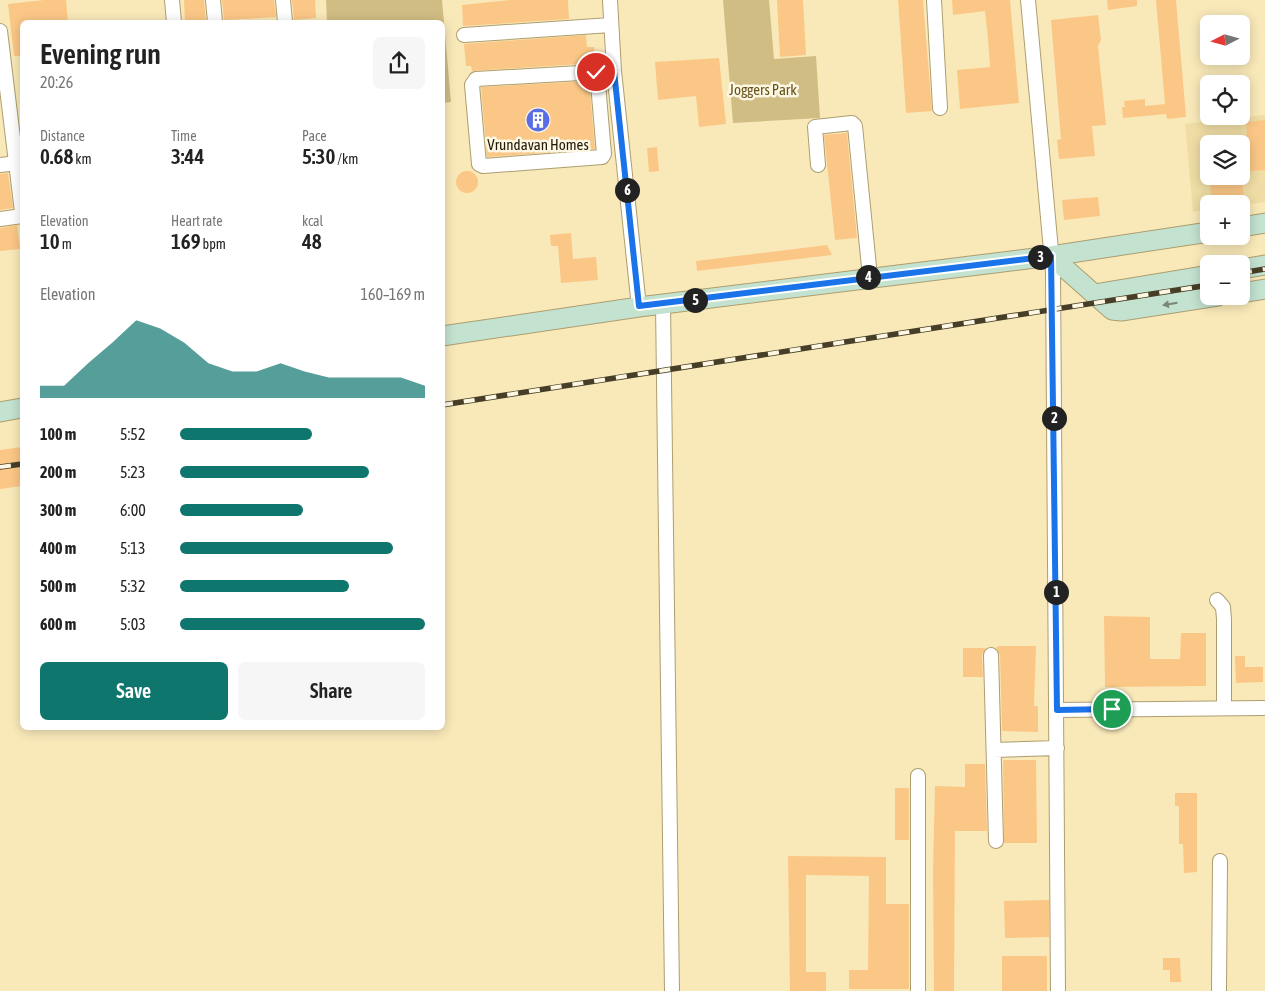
<!DOCTYPE html>
<meta charset="utf-8">
<style>
body{margin:0;font-family:"Asap Condensed",sans-serif;background:#f6f6f6;color:#222;height:100vh;display:flex;flex-direction:column;font-size:19px;white-space:nowrap}
*{box-sizing:border-box;margin:0}
p{font-size:16px;color:#767676}
.icon{flex:none;width:28px;height:28px;fill:none;stroke:currentColor;stroke-width:2;stroke-linecap:round;stroke-linejoin:round}
.map{position:relative;flex:1;overflow:hidden}
.side{position:absolute;left:20px;top:20px;width:425px;height:710px;display:flex;flex-direction:column;background:#fff;border-radius:8px;box-shadow:0 2px 12px #0003}
.side>*{flex:none}
.needle{width:32px;rotate:264deg}
.controls{position:absolute;left:1200px;top:15px;display:grid;gap:10px}
.controls a{display:grid;place-items:center;width:50px;height:50px;border-radius:8px;background:#fff;box-shadow:0 2px 12px #0003;font-size:25px}
.pin{position:absolute;display:grid;place-items:center;width:42px;height:42px;color:#fff;margin:-21px;border:2px solid #fff;border-radius:50%;box-shadow:0 1px 5px #0007}
.km{position:absolute;width:25px;height:25px;margin:-12px;border-radius:50%;background:#222;color:#fff;font-size:14px;line-height:25px;text-align:center}
.round{display:grid;place-items:center;flex:none;width:52px;height:52px;border-radius:8px;background:#f6f6f6}
.headline{display:flex;align-items:center;justify-content:space-between;height:85px;padding:0 20px}
h1{font-size:28px;font-weight:600;line-height:38px}
.metrics{display:grid;grid-template-columns:repeat(3,1fr);gap:8px;height:85px;padding:5px 20px}
.metrics div{display:grid;align-content:center}
.metrics b{font-size:21px;font-weight:600}
.metrics small{font-size:14px;font-weight:400}
.metrics p{font-size:14px}
.chart{height:140px;padding:10px 20px}
.chart p{display:flex;justify-content:space-between}
.chart svg{width:100%;height:90px;margin-top:5px;fill:#0f766e;opacity:.7}
.button{display:flex;gap:10px;margin-top:auto;padding:10px 20px}
.button a{flex:1;height:58px;border-radius:8px;background:#0f766e;color:#fff;font-size:20px;font-weight:600;line-height:58px;text-align:center}
.button a+a{background:#f6f6f6;color:#222}
ul{padding:0 20px;list-style:none;font-size:16px}
li{display:grid;grid-template-columns:80px 60px 1fr;align-items:center;height:38px}
li i{height:12px;border-radius:6px;background:#0f766e}
.map>svg:first-child{display:block}
.built{fill:#efdda5;fill-rule:evenodd}
.green{fill:#d0bd83}
.building{fill:#fbc786}
.lines{fill:none;stroke-linecap:round;stroke-linejoin:round}
.street-casing{stroke:#ad9e70;stroke-width:16}
.secondary-casing{stroke:#ad9e70;stroke-width:21}
.street{stroke:#fff;stroke-width:14}
.secondary{stroke:#c3e2cf;stroke-width:19}
.rail-casing{stroke:#463e26;stroke-width:5.5}
.rail{stroke:#fdf7e4;stroke-width:4;stroke-dasharray:11;stroke-linecap:butt}
.oneway{fill:#798875}
.route-casing{stroke:#fff;stroke-width:10}
.route{stroke:#1a73e8;stroke-width:6}
.labels{text-anchor:middle;dominant-baseline:central;stroke-width:5;stroke-linejoin:round;paint-order:stroke}
.park-label{font-size:15px;fill:#66541a;stroke:#fdf7e4}
.poi-label{font-size:15px;fill:#1f1907;stroke:#fdf7e4}
</style>
<div class="map">
<svg width="1265" height="991" viewBox="0 0 1265 991">
<rect width="100%" height="100%" fill="#f9e9b9"/>
<path class="built" d="M1265,115V202L1241,205L1209,204V209L1193,212L1185,124ZM1209,144H1241V176H1209Z"/>
<path class="green" d="M326,0H442L451,102L443,103L442,22H327Z
M723,0H769L774,59L816,56L820,118L733,123Z"/>
<path class="building" d="M44,0H66L68,22H22V56H14L8,4Z
M184,0H204L206,22H185Z
M222,0H274L276,17L224,20Z
M292,0H315L316,18L294,20Z
M511,0H568L569,19L463,26L462,5Z
M777,0H803L806,55L780,57Z
M898,0H923L932,111L906,113Z
M952,0H1010L1019,103L960,109L957,70L990,67L988,39L985,11L953,15Z
M1107,0H1137V6L1108,10Z
M1156,0H1176L1186,117L1167,119L1166,114L1123,118L1122,107H1125L1124,101L1145,99V106L1165,104Z
M1098,15L1101,40L1098,46L1106,125L1092,126L1095,156L1059,159L1057,140L1061,139L1051,20Z
M586,35L587,47H594L596,63L472,71L471,66H466L464,44Z
M719,58L726,124L699,127L696,96L658,100L655,62Z
M589,81L595,149L487,157L481,87Z
M1265,120V170L1241,172V135H1247L1246,122Z
M847,133L857,238L835,240L824,135Z
M657,147L659,171L649,172L647,148Z
M456 182a11 11 0 1 1 22 0a11 11 0 1 1-22 0Z
M8,173L13,208L0,210V174Z
M1209,176H1242L1244,199L1212,202Z
M1098,197L1100,216L1064,220L1062,200Z
M17,225L20,249L0,251V228Z
M571,233L573,259L596,257L598,280L561,283L558,246H551L550,235Z
M827,245L832,255L697,271L696,261Z
M22,447V486L0,489V450Z
M1104,616L1150,617V659H1180L1181,633H1206V686L1105,687Z
M998,646H1036L1034,706H1038V732L1002,731L1000,655L996,648Z
M963,648H986L982,655L983,677H963Z
M1235,656H1245V667H1263V682L1236,683Z
M1003,760H1036L1037,843H1004Z
M965,764H985L987,831H955L954,991H934L933,870L935,786L965,787Z
M895,788H909V840H895Z
M1175,793H1197V872L1184,873L1183,844H1179V806H1175Z
M788,856L886,857V904H909V989H849V970H868L869,876L806,875V972H826V991H790Z
M1049,900V937L1005,938L1004,901Z
M1002,956H1047V991H1002Z
M1163,958H1180L1181,982H1170V970H1163Z"/>
<g class="lines">
<defs>
<path id="street" d="M172,0L174,22
M213,0L215,22
M283,0L285,22
M610,0L614,71L639,307
M934,0L940,108
M1028,0L1053,272L1058,991
M0,31L22,212
M464,35L611,25
M597,72L604,154L602,157L483,166L479,164L472,85L476,79L597,72L614,71
M0,165L17,163
M818,165L815,127L852,123L855,126L870,277
M0,219L22,216
M663,304L672,991
M1217,600L1223,607L1224,619V708
M991,655L996,841
M1057,710L1265,708
M994,750L1057,748
M918,776V991
M1219,991L1220,861"/>
<path id="secondary" d="M1241,227L1265,223
M1051,256L1112,310L1121,311L1218,296
M1241,269L1265,265
M1241,293L1265,289
M1094,294L1209,275
M442,336L639,307L1051,256L1209,232
M0,412L22,408"/>
</defs>
<use href="#street" class="street-casing"/>
<use href="#secondary" class="secondary-casing"/>
<use href="#street" class="street"/>
<use href="#secondary" class="secondary"/>
<defs>
<path id="rail" d="M1241,273L1265,269
M442,405L1209,285
M0,467L22,464"/>
</defs>
<use href="#rail" class="rail-casing"/>
<use href="#rail" class="rail"/>
</g>
<defs><path id="oneway-solid" d="M-6-.8H1V-3.2L6.5 0L1 3.2V.8H-6Z" transform="scale(1.25)"/></defs>
<use class="oneway" href="#oneway-solid" transform="translate(1170 304) rotate(171)"/>
<g class="lines">
<defs>
<path id="route" d="M596,72L614,71L639,306L1051,256L1057,710L1112,709"/>
</defs>
<use href="#route" class="route-casing"/>
<use href="#route" class="route"/>
</g>
<defs>
<symbol id="building-disc" viewBox="-11 -11 22 22"><circle r="9.5" fill="#596ee5" stroke="#fdf7e4"/><path d="M-4-6H4V6H1V3H-1V6H-4ZM-2.5-4.3h1.7v1.8h-1.7ZM.8-4.3h1.7v1.8H.8ZM-2.5-1h1.7V.8h-1.7ZM.8-1h1.7V.8H.8Z" fill="#fff"/></symbol>
</defs>
<g fill-rule="evenodd">
<use href="#building-disc" x="524" y="106" width="28" height="28"/>
</g>
<g class="labels">
<g class="park-label">
<text x="763" y="89">Joggers Park</text>
</g>
<g class="poi-label">
<text x="538" y="144">Vrundavan Homes</text>
</g>
</g>
</svg>
<div class="controls">
<a><svg class="needle" viewBox="-14 -14 28 28"><path d="M0-13l5 13h-10z" fill="#e53935"/><path d="M0 13l5-13h-10z" fill="#767676"/></svg></a>
<a><svg class="icon" aria-label="locate" viewBox="0 0 24 24"><circle cx="12" cy="12" r="6"/><path d="M12 2v4M12 18v4M2 12h4M18 12h4"/></svg></a>
<a><svg class="icon" aria-label="layers" viewBox="0 0 24 24"><path d="M12 4l9 5-9 5-9-5zM3 14l9 5 9-5"/></svg></a>
<a>+</a>
<a>−</a>
</div>
<div class="pin" style="left:1112px;top:709px;background:#1e9e55"><svg class="icon" aria-label="arrive" viewBox="0 0 24 24"><path d="M6 21V4h12l-3 4 3 4H6"/></svg></div>
<div class="pin" style="left:596px;top:72px;background:#d93025"><svg class="icon" aria-label="check" viewBox="0 0 24 24"><path d="M5 12l5 5 9-10"/></svg></div>
<b class="km" style="left:1056px;top:592px">1</b>
<b class="km" style="left:1054px;top:418px">2</b>
<b class="km" style="left:1040px;top:257px">3</b>
<b class="km" style="left:868px;top:277px">4</b>
<b class="km" style="left:695px;top:300px">5</b>
<b class="km" style="left:627px;top:190px">6</b>
<section class="side">
<div class="headline"><div><h1>Evening run</h1><p>20:26</p></div><a class="round"><svg class="icon" aria-label="share" viewBox="0 0 24 24"><path d="M12 15V3M7 8l5-5 5 5M5 13v7h14v-7"/></svg></a></div>
<div class="metrics">
<div><p>Distance</p><b>0.68<small> km</small></b></div>
<div><p>Time</p><b>3:44</b></div>
<div><p>Pace</p><b>5:30<small> /km</small></b></div>
</div>
<div class="metrics">
<div><p>Elevation</p><b>10<small> m</small></b></div>
<div><p>Heart rate</p><b>169<small> bpm</small></b></div>
<div><p>kcal</p><b>48</b></div>
</div>
<div class="chart"><p><span>Elevation</span>160–169 m</p>
<svg viewBox="0 0 160 44" preserveAspectRatio="none"><path d="M0 44V38L10 38L20 27L30 17L40 6L50 10L60 17L70 27L80 31L90 31L100 27L110 31L120 34L130 34L140 34L150 34L160 38V44z"/></svg>
</div>
<ul>
<li><b>100 m</b>5:52<i style="width:54%"></i></li>
<li><b>200 m</b>5:23<i style="width:77%"></i></li>
<li><b>300 m</b>6:00<i style="width:50%"></i></li>
<li><b>400 m</b>5:13<i style="width:87%"></i></li>
<li><b>500 m</b>5:32<i style="width:69%"></i></li>
<li><b>600 m</b>5:03<i style="width:100%"></i></li>
</ul>
<div class="button"><a>Save</a><a>Share</a></div>
</section>
</div>
